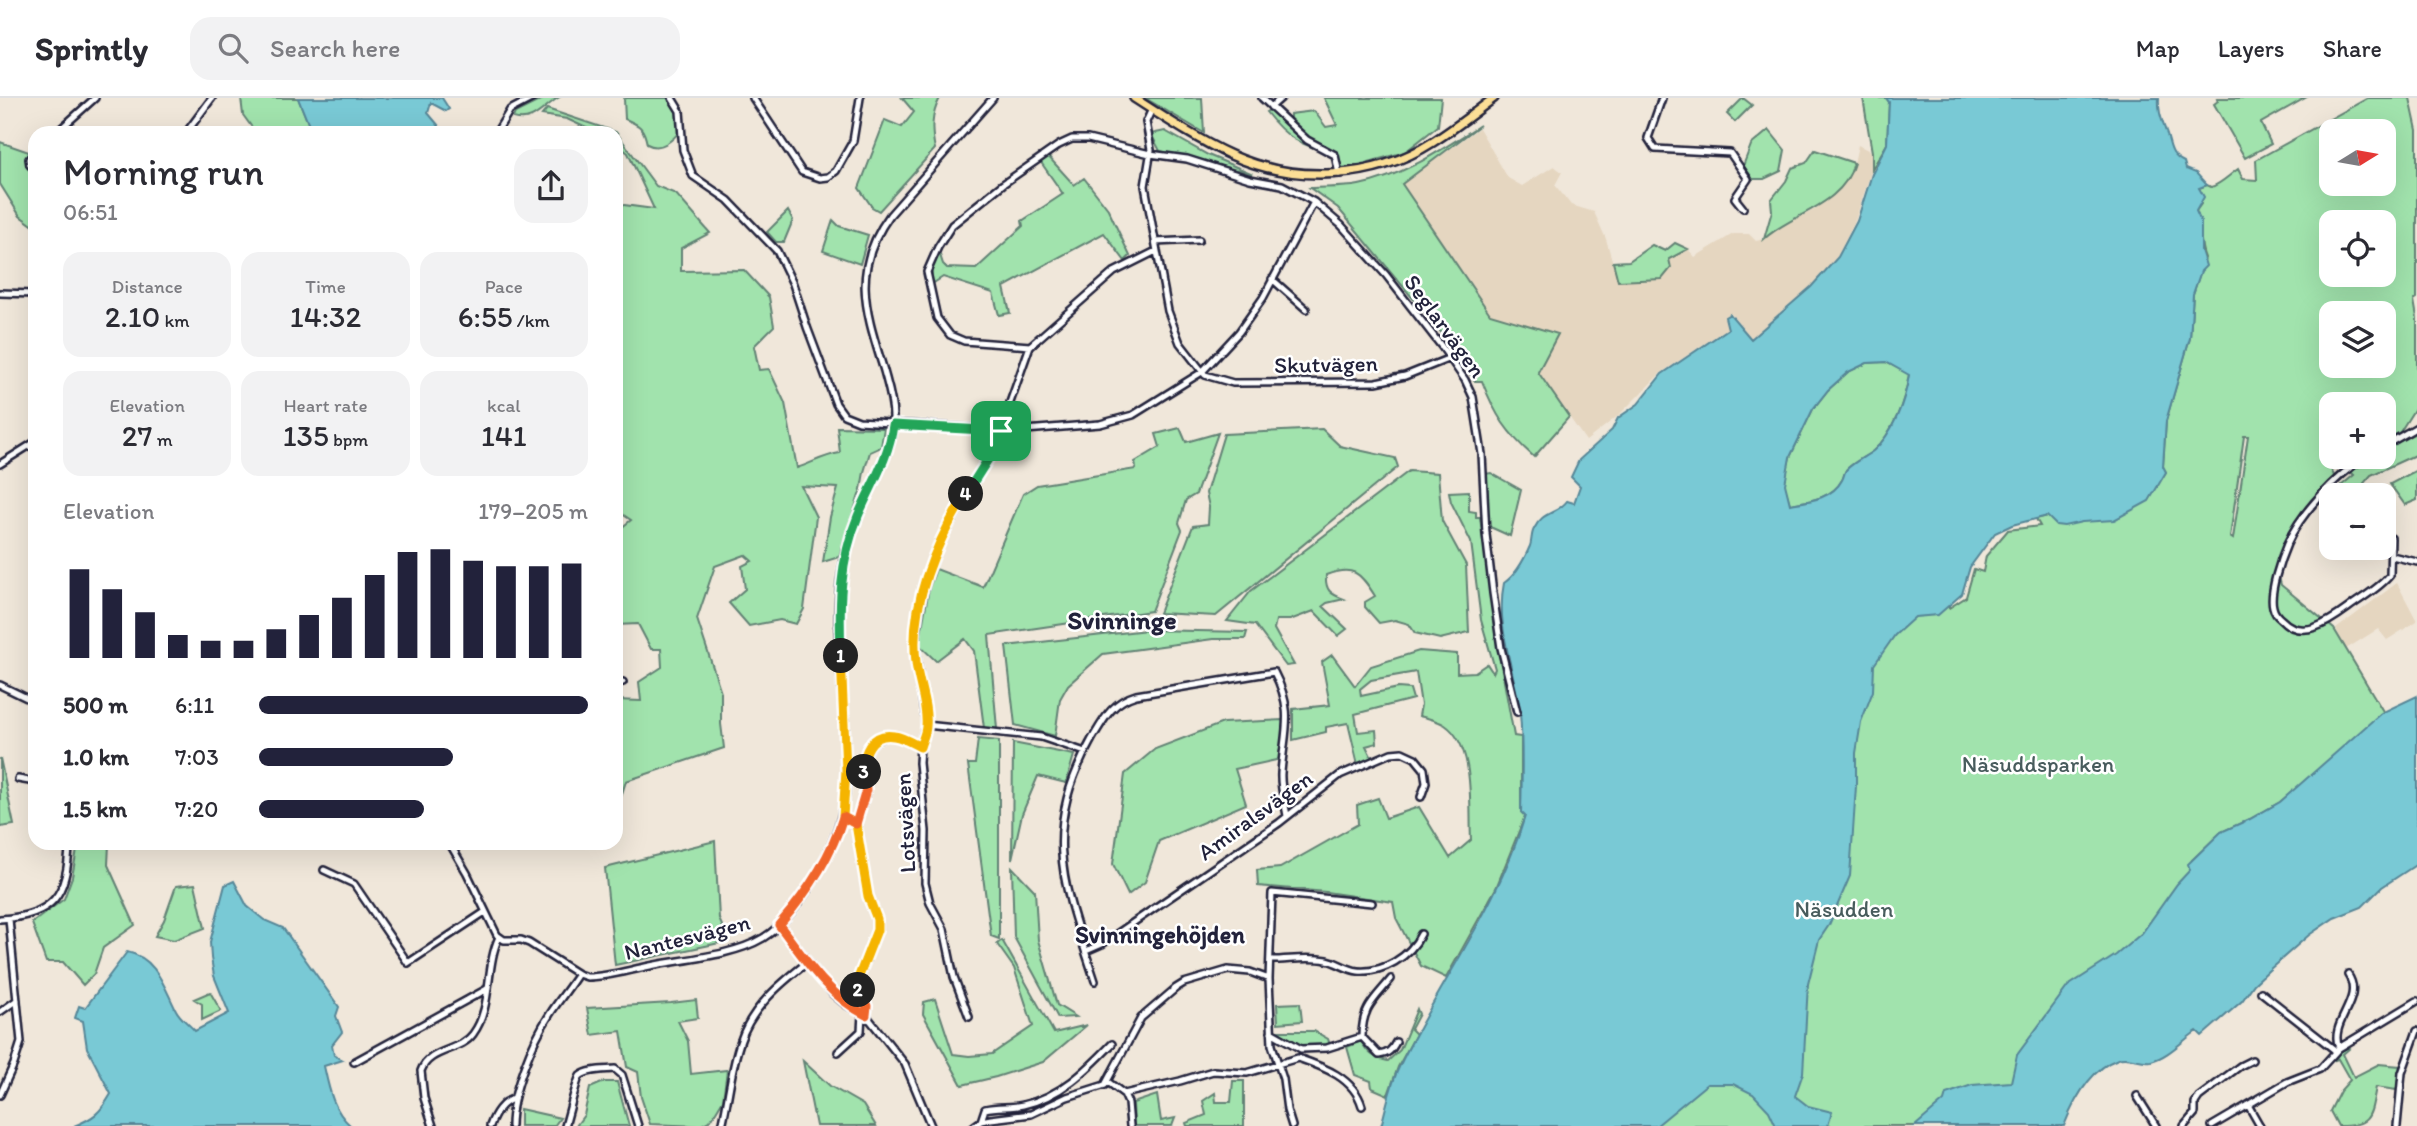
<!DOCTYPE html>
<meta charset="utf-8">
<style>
body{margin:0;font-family:Itim,sans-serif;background:#f2f2f3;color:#2b2b33;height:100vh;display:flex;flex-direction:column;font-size:26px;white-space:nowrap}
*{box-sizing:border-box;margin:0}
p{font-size:23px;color:#7c7c81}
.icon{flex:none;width:38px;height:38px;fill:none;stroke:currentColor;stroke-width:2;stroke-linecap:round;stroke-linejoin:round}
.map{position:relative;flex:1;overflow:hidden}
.side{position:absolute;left:28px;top:28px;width:595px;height:724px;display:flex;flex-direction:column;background:#fff;border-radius:21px;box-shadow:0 7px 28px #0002}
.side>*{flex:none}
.needle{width:46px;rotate:79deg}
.tools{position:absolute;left:2319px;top:21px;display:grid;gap:14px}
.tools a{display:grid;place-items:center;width:77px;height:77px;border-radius:14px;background:#fff;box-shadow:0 7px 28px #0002;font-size:35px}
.pin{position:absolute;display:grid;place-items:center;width:60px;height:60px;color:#fff;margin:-30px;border-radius:14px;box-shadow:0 4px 10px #0006}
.km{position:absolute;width:35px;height:35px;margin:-18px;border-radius:50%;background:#222;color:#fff;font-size:19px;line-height:35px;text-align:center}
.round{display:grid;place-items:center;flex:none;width:74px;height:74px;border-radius:21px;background:#f2f2f3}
.head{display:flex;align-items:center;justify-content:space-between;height:119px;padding:0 35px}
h1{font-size:38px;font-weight:600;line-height:52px}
.metrics{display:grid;grid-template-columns:repeat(3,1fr);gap:10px;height:119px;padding:7px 35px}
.metrics div{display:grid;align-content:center;border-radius:18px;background:#f2f2f3;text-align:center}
.metrics b{font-size:30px;font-weight:600}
.metrics small{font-size:19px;font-weight:400}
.metrics p{font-size:19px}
.chart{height:196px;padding:14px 35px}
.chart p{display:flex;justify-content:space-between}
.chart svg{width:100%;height:126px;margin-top:7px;stroke:#22223b;stroke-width:6}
ul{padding:0 35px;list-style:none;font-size:23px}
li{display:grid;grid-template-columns:112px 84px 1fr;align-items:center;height:52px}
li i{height:18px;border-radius:9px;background:#22223b}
header{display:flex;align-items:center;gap:42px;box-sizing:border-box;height:98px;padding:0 35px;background:#fff;border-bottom:2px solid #e1e1e2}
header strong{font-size:33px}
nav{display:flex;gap:38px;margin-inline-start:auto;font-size:24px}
.search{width:490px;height:63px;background:#f2f2f3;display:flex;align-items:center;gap:18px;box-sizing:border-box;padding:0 24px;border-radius:21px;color:#7c7c81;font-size:26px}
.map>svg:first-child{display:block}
.built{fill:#e5d6c0}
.green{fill:#a1e3ad;stroke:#628274;stroke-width:2;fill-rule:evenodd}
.water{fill:#79c9d5;stroke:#568697;stroke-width:2;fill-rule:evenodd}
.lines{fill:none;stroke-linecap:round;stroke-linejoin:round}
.minor-casing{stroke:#22223b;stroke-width:10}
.major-casing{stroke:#22223b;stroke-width:12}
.minor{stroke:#fff;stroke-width:5}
.major{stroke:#fcde96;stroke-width:7}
.split-1-casing{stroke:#fff;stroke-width:14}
.split-2-casing{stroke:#fff;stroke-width:14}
.split-3-casing{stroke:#fff;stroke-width:14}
.split-4-casing{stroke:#fff;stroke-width:14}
.split-5-casing{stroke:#fff;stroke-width:14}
.split-1{stroke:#22a559;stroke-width:9}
.split-2{stroke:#f5b400;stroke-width:9}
.split-3{stroke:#f0652b;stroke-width:9}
.split-4{stroke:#f5b400;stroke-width:9}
.split-5{stroke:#22a559;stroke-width:9}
.labels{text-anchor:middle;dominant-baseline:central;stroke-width:5;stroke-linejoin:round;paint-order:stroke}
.street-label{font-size:23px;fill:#22223b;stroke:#fff}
.park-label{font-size:23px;fill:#485c5d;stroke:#fff}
.neighbourhood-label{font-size:24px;font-weight:bold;fill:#22223b;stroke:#fff}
.quarter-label{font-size:26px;font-weight:bold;fill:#22223b;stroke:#fff}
</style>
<header>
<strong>Sprintly</strong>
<div class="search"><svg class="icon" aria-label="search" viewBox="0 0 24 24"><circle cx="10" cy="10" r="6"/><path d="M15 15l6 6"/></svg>Search here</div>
<nav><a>Map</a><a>Layers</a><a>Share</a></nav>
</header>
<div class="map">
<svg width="2417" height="1028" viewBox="0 0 2417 1028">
<rect width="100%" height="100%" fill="#f0e7da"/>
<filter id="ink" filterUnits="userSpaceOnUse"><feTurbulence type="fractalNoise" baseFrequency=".0143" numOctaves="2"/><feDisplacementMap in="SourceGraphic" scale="14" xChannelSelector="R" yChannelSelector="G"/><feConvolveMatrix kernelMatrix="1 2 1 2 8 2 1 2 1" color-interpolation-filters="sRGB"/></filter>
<g filter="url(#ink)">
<path class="built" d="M1479,30L1508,80L1522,88L1554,68L1562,74L1555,87L1571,107L1594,114L1606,141L1618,183L1662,181L1669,161L1688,151L1695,159L1733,136H1749L1756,143L1764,141L1776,130L1816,111L1853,70L1858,47L1872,54V71L1855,123L1837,159L1811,189L1751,240L1731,215L1725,218L1728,230L1661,275L1619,317L1586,343L1538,274L1558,236L1490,216L1402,86Z
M2397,485L2417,523L2387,542L2378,531L2346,551L2336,531Z"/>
<path class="green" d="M241,0H298L312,35H256L243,17Z
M545,0H558C542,10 533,26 513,20L515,15Z
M627,0H670L679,19L680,33C672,43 660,53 647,46C644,30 640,27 625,21L624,1Z
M902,0H940C931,17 931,32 935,51L879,113L872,109L859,90L885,22L902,29L914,14Z
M1145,0H1202L1204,35Z
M1324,0H1441L1438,28L1405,54L1340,72L1331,55C1300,47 1286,40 1266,14L1271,11L1290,28V16L1314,13L1326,29L1337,27Z
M1743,0L1752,7L1735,24L1727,16Z
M1863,0H1886L1889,4L1887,46L1872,71V54Z
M2217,0H2305L2261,25L2271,46L2245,60L2214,6L2218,3Z
M2368,0H2410L2417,32V200L2414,202L2417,220V307L2400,334L2384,343V306H2331V359H2354L2331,371L2335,380L2291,432L2283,450L2277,471L2281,487L2334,531L2384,615L2280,704L2250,721L2221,734L2192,762L2239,812L2019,1028H1507L1917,406L1949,510L1966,499L1974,471L1983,474L1986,458L2008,432L2040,428L2036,421L2048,418L2121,417L2162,380L2166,374L2163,369L2166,323L2190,240L2193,196L2205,160C2198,144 2203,128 2196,113L2201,106L2199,90L2207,87L2211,89C2221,86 2229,77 2238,71L2243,81L2257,82L2256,62ZM2331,33H2384V86H2331ZM2331,124H2384V177H2331ZM2331,215H2384V268H2331ZM2244,338H2248L2233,441L2230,439Z
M547,11L616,34L656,88L676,96L710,135L681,150V173L744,172L769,199L774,228L754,248L759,272L769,271L785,305L797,370C812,365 825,357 840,355L837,329L884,330L881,349L870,354L864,374L861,391L839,459L823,464L830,419L838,390L801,388L816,419L804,511L796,526L780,522L749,528L729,505L745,491L742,468L752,463L745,457L715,468L697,521L721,594V626L724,650L626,683L616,715V602L641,603L639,584L662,569L661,551H651L638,526L616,527V434L631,422L616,412V106L654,111L628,55L616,45V35H597L567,21L542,17Z
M1480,27L1402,86L1490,216L1558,236L1538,274L1569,319L1534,359C1507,335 1495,317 1482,283H1475L1445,239L1338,110L1310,90C1326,89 1343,90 1359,87C1404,78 1441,52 1480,27Z
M1769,32L1785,52L1781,73L1764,81H1752L1743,68L1751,47Z
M1165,33L1208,57L1253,76L1160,53L1151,36Z
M0,44L29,54L27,58L35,63V129L20,118L0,86Z
M1815,52L1854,65C1843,108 1792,115 1764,141L1772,113L1771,102L1786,83L1792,70L1806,65Z
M1047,57L1074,87L1084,80L1108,111L1130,158L1125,163L1104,135L1004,189L1010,215L999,217L993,195L943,179L932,186C931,176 931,163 940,157L943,166L947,170L976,171L1023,128L1022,123L1063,96L1040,63Z
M788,113L793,122L784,144H776L767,134Z
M833,122L839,128L868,137L860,166L823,153Z
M1675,145L1688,151L1669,161L1671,170L1662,181L1618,183L1613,164L1629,163L1652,147L1665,153Z
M1886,264L1909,276C1905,303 1893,336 1873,353C1865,359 1852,365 1846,372C1844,375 1844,379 1842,382C1832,401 1809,403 1790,406L1784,386L1790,359L1813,311L1828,292L1848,274L1867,265Z
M1180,330L1186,344L1218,335L1196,396L1186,402L1179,425L1182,432L1151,513L989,537L997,631L984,630L974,553L965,541L936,563L919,547L929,490L936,471L983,489L1023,396L1037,387L1136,371L1135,364L1160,349L1156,336Z
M1322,331L1340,348L1395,360L1398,369L1216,518L1159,515L1193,428L1208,426L1209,409L1206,395L1224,336Z
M2417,334V356L2371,377L2364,385L2371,397H2344L2341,394L2345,390L2342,387L2354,377L2351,374C2362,364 2368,359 2384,359V352Z
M2417,372V402L2405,407L2390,386Z
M1409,373L1438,375L1442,423L1466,467L1469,534L1440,541L1415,535L1409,526L1395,522L1379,525L1365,509V504L1375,498C1360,474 1353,467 1326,477C1325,492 1330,496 1344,501L1327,505L1323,508L1347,531L1338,538L1314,513L1290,522H1276L1274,531L1294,567L1286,568L1255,527L1227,523L1251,493Z
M1491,375L1521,392L1510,438L1488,428L1485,376Z
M1469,393V413L1476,414V419H1480L1497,545L1514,638L1521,639V714L1525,718L1496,790L1446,880L1421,868L1396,820L1393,804L1326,794L1258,788L1257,772L1280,770L1358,726L1357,707L1378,700L1386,720L1419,709L1450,760L1471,742C1469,709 1476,648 1445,627C1437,622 1428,620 1419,618L1421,607L1416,574L1371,582L1360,591L1361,598L1398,590L1410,591L1413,601L1355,616L1358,634L1376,632L1377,645L1366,648L1372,660L1358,667L1348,625L1326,629V634L1293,642V611L1330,607L1322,564L1332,557L1355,588L1371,568L1419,553L1457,556V575L1475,574L1487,566L1493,575L1495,571L1481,522L1471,444L1451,404L1449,394Z
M2331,412V442L2324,443V418Z
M1147,532L1247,534L1245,541H1213L1103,556L1068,587L1060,601L1055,638L1015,627L1006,548Z
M1283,622L1281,661L1235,671L1246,706L1159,743L1145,784L1128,797L1113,766L1125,676L1155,651L1223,625Z
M978,641L999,643V841L991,838L968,666H975Z
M1013,645L1074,657L1066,685L1038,678L1022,716L1012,761Z
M0,660L14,727L0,729Z
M715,743L719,821L729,843L615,867L605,770Z
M78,746H109L108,767L135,827L103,850L94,876L83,887L63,864H46L32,825L64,801L72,779Z
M1012,769L1035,793L1038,842L1057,907L1076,919L1058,920L1014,839Z
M195,786L205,830L174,842L155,838L164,822L176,788Z
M1002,842L1054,935L1087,927L1043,964L996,979L962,987L923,916L924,904L935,901L953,956L969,958L992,956L1033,928L1014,870L997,846Z
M210,894L221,913L202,922V906L194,901Z
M696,902L698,920L678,923L688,943L691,976L727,972L723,1002L711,1022L700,1028L650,1026L641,999L638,974L627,969L621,933L592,937L587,910L671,905Z
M1300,905L1302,923L1278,925L1277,906Z
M1417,911L1419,916L1411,931L1416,936L1398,969L1388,997L1372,990L1371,983L1355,977L1347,949L1361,943C1368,956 1374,960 1388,963L1400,952Z
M1277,933H1314L1328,941L1330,947L1302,949Z
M2349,949L2350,950L2343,956L2354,979L2379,966L2400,968L2397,992L2376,989C2370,1019 2372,1028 2338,1028L2330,1013L2340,993L2350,982L2338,961L2335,962L2340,954Z
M803,963L830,988L863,1007L876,1028H816Z
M1233,983H1244V1028H1187L1186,1025L1206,1017L1203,1003L1215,995L1216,1004H1231Z
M604,984H617L629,1028H576L584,1017L590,990Z
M1157,997L1161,1023L1175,1020L1172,1028H1134L1133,1005Z
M520,1011L560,1020L554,1028H520Z"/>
<path class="water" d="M298,0H442L449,11L446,13L431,5L428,15L439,28L436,35H312Z
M1886,0H2159C2158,14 2162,22 2166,34C2171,47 2169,57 2184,64L2186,71L2196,75L2207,87L2199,90L2204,99L2196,113L2201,124V152L2206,168L2201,173L2193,196L2190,240L2166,323L2163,368L2166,374L2149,403L2114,422L2082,424L2064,428L2056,427L2047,418L2012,427L1995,435L1970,469L1962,496L1938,517L1915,519L1895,537L1874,567L1873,593L1861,624L1856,655V688L1850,778L1829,827L1819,842L1808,886L1803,975L1795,998L1808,1008L1832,1014L1828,1028H1776L1769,1013L1753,996L1733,986H1707L1656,1028H1381C1387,1007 1390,987 1400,967C1440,884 1499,807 1525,718L1521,714C1522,681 1523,648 1520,615C1515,573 1495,528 1504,485C1516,477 1524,462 1530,448C1532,443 1531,436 1534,431C1542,413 1558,416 1567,403L1574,405L1580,388L1571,379L1579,362L1612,332L1618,320L1638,306L1662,276L1728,231L1725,219L1730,216L1751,241L1811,189L1838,159L1857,123L1872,76L1887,46L1889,4ZM1886,264L1909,277C1905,303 1893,336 1873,353C1865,359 1852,365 1846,372C1844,375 1844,379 1842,382C1832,401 1809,403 1790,406L1785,386L1790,359L1813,311L1828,292L1848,274L1867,265Z
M2417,598V766L2382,789L2362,809L2334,820L2309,837L2269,872L2254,886L2242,903L2202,938L2197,933C2183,942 2168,959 2151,963C2140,965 2129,957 2118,961C2090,971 2074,1002 2064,1028H1915L1944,1003L1946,996L1972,987L2011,984L2017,957L2068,888L2116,857L2142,835L2177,786L2190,772L2188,766L2221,734L2250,721L2280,704L2381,615Z
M234,783L247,808L264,822L283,830L339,909L336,918L342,934L332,947L334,957L343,962L324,968C329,991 333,1013 351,1028H74C94,1020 100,1015 111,996L87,950L83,923L75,920L79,908L85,910L127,854C157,860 164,889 176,912C180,920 189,926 195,933L229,915L214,878L211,860L210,844L225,787Z"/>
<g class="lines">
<defs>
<path id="minor" d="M672,0L680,13L683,52L693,78L728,102L777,153L793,186L807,229L836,306L844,317L859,323L1013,333L1100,326L1133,317L1202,274L1239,234L1263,200L1314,104
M753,0L802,74L820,80L828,79L836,73L853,43L860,0
M1262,0L1307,42L1335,57L1339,76
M1662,0L1648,40L1655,51L1730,55L1748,81L1735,100L1743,110
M1271,9L1281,0
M1152,11L1146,24L1151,52L1145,88L1168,213L1180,245L1205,277L1233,285L1376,284L1405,278L1450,260
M56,35L95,0
M186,35L212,0
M496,35L510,12L533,0
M35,54L29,61L30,67L35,71
M1155,144L1199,142
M1272,181L1306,211
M0,195L35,196
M1030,248L964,243L950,237L937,220L927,174L938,149L952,127L1003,86L1059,47L1072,41H1088L1150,56L1187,61L1250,81L1282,87L1314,104L1341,127L1386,177L1442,249L1465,282L1473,299L1482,356L1486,436L1493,495L1501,550L1517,614
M2384,348L2417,329
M2365,359C2336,378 2301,414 2287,446C2281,460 2269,494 2273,509C2274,514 2278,519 2282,522C2302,543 2329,524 2348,510C2361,500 2380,490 2390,477L2391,440
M0,366L35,344
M2392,458L2417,464
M616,586L623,584
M0,587L35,604
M926,627L1041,639L1085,654
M18,681L35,684
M450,746L467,775L497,837L504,842H521L529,845L578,876L587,879C608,879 629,872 650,868C684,861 733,858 763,840C802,817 844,736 846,691C849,623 833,553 840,485C843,462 849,439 858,418C871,385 893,356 893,319C893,303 888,288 884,273C866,214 850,172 890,117L993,0
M324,772L354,786L408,865L485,814
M0,821C54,818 68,796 69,746
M779,827L833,896L845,906L866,917L905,966L931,1028
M1086,853L1102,846L1279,725L1340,677L1391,655L1402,654L1415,660L1424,671L1426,685L1421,699
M1272,862C1289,862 1309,858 1327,862C1337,864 1347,872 1358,873C1383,875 1410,859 1421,836
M1269,881L1272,795L1372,805
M1095,883C1065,790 1039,735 1092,641C1104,621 1112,604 1136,597L1274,574C1295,614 1284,634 1281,675C1280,689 1285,705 1287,718
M2261,894L2336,953
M0,914L17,902
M866,917L867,908L859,896L857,885L877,832V821L868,798L856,726L866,693L863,660L873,644L885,638H897L920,648
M969,919L954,879L944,831L930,805L925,785L926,733L919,665L920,648L926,627L915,549L918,518L926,482L939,445L995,347L1030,248L1114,174L1156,153
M1271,934L1301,951L1327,950L1362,939L1379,957C1388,956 1392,952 1396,944
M1362,939C1362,909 1374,902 1391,881
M2339,950C2328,924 2365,902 2348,877
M838,954L861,933L862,915
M354,964L487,891
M1108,984L1124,996L1180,983L1213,973L1247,975L1298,960C1324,969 1354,980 1362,1008
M1124,996L1128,1005L1130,1028
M0,997L14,966L21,944L9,821
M2137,998L2156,1028
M2248,1007L2260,1028
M981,1023L985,1011C998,1008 1011,1010 1023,1007C1060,999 1087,972 1112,946
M433,1028L424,1000L421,973C429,950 460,954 473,936C493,909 485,869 499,839
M490,1028C494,1017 502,1003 514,1001
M511,1028C511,996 532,943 550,916C559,902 569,890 578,876
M565,1028C568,1019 577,981 580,978C588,971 605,972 615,971L622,977L638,1028
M722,1028C729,1000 731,969 741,942C752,909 781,885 808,864
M974,1028L981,1023L991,1021L1031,1016L1067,999L1105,987L1141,920L1176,890L1184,885L1228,872L1250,874L1269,881L1272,947L1283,981L1287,1012L1292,1028
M2184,1028L2195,1015V1005L2199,999L2240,968L2252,962
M2212,1028L2287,984L2320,971L2339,950L2417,903
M2397,1028L2402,975L2417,933"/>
<path id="major" d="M1134,0C1165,20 1198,42 1231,57C1295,86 1374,82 1433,44C1454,31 1474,15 1494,0"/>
</defs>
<use href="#minor" class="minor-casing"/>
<use href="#major" class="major-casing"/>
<use href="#minor" class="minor"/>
<use href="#major" class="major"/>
</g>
</g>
<g class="lines" filter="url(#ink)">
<defs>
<path id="split-1" d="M841,558C839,509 839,464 858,418C871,387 889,360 893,327L1001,333"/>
<path id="split-2" d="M841,558L846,672L843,719L856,726L868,798L877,821V832L859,878L858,892"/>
<path id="split-3" d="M858,892L867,908L866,917C827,897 806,862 779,827C806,796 831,759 843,719L856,726L866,692L864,674"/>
<path id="split-4" d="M864,674C862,656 871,634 894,638C903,639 912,645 920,649C922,642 926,635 926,628C928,607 918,585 916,564C909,506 936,445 966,396"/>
<path id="split-5" d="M966,396L990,358L1001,333"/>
</defs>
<use href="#split-1" class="split-1-casing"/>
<use href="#split-2" class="split-2-casing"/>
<use href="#split-3" class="split-3-casing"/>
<use href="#split-4" class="split-4-casing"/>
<use href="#split-5" class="split-5-casing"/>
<use href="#split-1" class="split-1"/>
<use href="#split-2" class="split-2"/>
<use href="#split-3" class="split-3"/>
<use href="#split-4" class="split-4"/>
<use href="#split-5" class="split-5"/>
</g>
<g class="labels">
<g class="street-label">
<text transform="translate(1445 228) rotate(54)">Seglarvägen</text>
<text transform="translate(1326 266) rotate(-1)">Skutvägen</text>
<text transform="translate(1255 717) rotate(-36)">Amiralsvägen</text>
<text transform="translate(905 725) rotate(-93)">Lotsvägen</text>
<text transform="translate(687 839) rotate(-14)">Nantesvägen</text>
</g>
<g class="park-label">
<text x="2038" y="666">Näsuddsparken</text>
<text x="1844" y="811">Näsudden</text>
</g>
<g class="neighbourhood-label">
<text x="1160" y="836">Svinningehöjden</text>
</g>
<g class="quarter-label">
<text x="1122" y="522">Svinninge</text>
</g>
</g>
</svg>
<div class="tools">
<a><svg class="needle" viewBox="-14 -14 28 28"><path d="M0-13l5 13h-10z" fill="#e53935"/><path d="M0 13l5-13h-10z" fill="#7c7c81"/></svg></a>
<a><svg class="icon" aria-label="locate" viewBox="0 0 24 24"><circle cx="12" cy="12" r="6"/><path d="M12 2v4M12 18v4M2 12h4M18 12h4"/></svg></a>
<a><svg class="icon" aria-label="layers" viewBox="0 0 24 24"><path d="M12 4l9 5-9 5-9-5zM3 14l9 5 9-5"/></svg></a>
<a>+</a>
<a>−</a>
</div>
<div class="pin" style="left:1001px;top:333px;background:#1e9e55"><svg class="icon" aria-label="arrive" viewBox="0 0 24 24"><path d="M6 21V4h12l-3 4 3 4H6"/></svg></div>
<b class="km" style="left:841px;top:558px">1</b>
<b class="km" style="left:858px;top:892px">2</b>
<b class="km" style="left:864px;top:674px">3</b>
<b class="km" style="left:966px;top:396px">4</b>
<section class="side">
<div class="head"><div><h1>Morning run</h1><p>06:51</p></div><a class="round"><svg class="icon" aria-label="share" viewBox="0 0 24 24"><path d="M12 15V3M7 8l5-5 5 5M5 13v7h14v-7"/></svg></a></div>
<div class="metrics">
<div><p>Distance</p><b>2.10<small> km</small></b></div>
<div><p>Time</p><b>14:32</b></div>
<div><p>Pace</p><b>6:55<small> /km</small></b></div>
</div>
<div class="metrics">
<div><p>Elevation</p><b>27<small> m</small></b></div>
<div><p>Heart rate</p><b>135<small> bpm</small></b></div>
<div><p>kcal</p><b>141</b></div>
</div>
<div class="chart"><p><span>Elevation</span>179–205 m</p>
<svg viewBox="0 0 160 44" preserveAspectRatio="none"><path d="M5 44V13M15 44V20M25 44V28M35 44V36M45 44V38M55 44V38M65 44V34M75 44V29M85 44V23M95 44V15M105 44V7M115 44V6M125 44V10M135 44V12M145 44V12M155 44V11"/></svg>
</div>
<ul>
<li><b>500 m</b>6:11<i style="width:100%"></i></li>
<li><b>1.0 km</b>7:03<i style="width:59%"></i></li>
<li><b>1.5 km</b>7:20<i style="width:50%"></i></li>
</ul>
</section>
</div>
